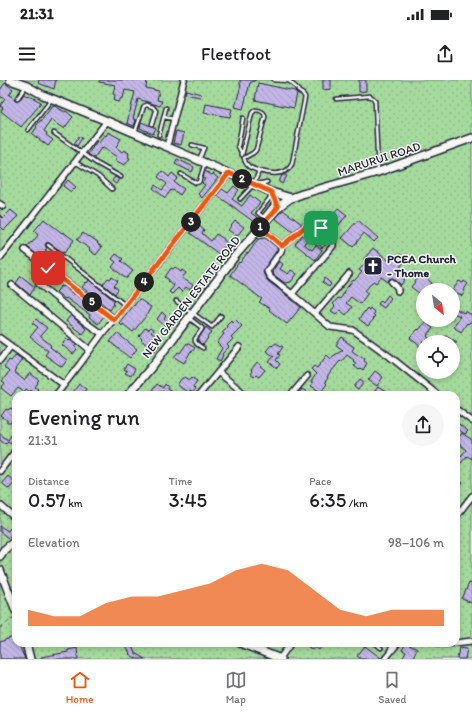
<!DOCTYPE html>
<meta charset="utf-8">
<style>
body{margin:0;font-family:Itim,sans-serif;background:#f6f6f6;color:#202124;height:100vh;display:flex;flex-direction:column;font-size:15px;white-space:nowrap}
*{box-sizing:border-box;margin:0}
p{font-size:13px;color:#757577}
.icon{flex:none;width:22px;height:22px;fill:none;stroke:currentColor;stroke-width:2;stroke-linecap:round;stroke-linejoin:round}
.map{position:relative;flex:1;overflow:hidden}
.sheet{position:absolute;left:12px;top:311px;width:448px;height:256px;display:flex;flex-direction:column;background:#fff;border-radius:12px;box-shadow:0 2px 6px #0003}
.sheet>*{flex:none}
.needle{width:26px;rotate:150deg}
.tools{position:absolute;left:416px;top:203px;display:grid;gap:8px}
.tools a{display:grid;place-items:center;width:44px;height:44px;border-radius:50%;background:#fff;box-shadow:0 2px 6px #0003;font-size:20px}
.pin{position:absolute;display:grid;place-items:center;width:34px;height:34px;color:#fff;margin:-17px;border-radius:8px;box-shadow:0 2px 6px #0006}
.km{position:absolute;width:20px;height:20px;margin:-10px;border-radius:50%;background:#222;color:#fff;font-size:11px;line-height:20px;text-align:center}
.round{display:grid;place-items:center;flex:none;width:42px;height:42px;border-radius:21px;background:#f6f6f6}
.summary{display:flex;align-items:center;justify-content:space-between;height:68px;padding:0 16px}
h1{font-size:22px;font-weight:600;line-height:30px}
.stats{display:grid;grid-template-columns:repeat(3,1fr);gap:6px;height:68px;padding:4px 16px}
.stats div{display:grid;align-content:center}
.stats b{font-size:20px;font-weight:600}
.stats small{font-size:11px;font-weight:400}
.stats p{font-size:11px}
.chart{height:112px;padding:8px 16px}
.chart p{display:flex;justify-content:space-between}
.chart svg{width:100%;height:72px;margin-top:4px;fill:#ea580c;opacity:.7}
.status{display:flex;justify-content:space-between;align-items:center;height:28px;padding:0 20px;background:#fff;direction:ltr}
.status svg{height:11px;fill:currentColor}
header{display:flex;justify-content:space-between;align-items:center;height:52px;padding:0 16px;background:#fff;font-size:18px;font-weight:600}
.tab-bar{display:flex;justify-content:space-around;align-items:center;height:56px;border-top:1px solid #e0e0e0;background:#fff;font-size:11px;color:#757577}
.tab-bar a{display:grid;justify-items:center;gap:2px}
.tab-bar .current{color:#ea580c}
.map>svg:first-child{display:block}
.garden{fill:url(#garden-dots);stroke:#647e6c;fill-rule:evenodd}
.building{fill:url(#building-back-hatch);stroke:#22223b}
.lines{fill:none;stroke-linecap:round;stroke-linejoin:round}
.lane-casing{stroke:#22223b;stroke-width:5.5}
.street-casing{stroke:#22223b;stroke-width:8}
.secondary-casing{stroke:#22223b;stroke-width:10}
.path{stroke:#22223b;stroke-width:1;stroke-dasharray:4 3;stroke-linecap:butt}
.lane{stroke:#f6f6f2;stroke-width:2.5}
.street{stroke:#f6f6f2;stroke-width:5}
.secondary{stroke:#f6f6f2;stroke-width:7}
.route-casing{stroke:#fff;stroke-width:8}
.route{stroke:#ea580c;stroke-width:5}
.labels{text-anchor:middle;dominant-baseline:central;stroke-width:3;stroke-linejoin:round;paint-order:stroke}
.street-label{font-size:12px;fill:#22223b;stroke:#f6f6f2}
.poi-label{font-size:12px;font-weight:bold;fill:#22223b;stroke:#f6f6f2;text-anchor:start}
</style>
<div class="status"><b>21:31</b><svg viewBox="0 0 49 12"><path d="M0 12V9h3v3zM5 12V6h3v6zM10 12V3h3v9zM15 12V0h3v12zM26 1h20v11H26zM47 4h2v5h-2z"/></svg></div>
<header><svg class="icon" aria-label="menu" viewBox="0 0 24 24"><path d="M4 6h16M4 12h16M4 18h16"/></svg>Fleetfoot<svg class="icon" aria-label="share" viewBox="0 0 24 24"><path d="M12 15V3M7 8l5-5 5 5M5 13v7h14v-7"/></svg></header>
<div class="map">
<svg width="472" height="579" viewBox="0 0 472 579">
<defs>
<pattern id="garden-dots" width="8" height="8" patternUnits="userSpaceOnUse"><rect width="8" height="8" fill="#a5da9d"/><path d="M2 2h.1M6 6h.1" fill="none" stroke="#8ebb88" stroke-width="1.8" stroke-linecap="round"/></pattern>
<pattern id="building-back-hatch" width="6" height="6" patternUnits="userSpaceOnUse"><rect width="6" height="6" fill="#c3b6e7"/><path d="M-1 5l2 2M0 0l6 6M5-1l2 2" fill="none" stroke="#a79cc7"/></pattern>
</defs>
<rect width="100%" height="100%" fill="#ece9f0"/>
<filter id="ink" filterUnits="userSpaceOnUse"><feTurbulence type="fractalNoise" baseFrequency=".025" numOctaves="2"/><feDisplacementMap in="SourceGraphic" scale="8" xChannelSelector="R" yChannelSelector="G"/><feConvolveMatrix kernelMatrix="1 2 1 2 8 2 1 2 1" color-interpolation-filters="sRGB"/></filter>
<g filter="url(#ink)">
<path class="garden" d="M0,0H472V579H0ZM423,210H453V240H423ZM423,262H453V292H423ZM16,315H456V563H16Z"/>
<path class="building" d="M39,0H56L54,9L38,3Z
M100,0H147L146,8L159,11L157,20L162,21L160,26L138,19L133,39L136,40L134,46L127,43L135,12L125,10L123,18H121L119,22L114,21L115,15L113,14L115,5L99,2Z
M240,0H256L250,3L243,29L235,27L241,5H240Z
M323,0H331V9L323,10Z
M359,0H366V11L359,12Z
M5,3L13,9L9,15L15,18L14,20L16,21H19L24,14L27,16L28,15L41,22L38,27L21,47L1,31L3,28L0,26L5,19L0,16V10Z
M258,3L295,11L297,13L294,28L255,20Z
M186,10L201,14L200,17L185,14Z
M206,24L232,29L230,37L204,33Z
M53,25L65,32L66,31L73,37L69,42L64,49L51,40L44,51L47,53L46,55L53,60L48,66L32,54L37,47L36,46L41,40V41Z
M141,42L156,48L153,54L140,48Z
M176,51L184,53L181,65L173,63Z
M108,52L121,59L116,67L122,72L124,70L129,73L128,74L129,75L128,77L130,78L126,84H125L124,85L115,80L117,77L103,68L102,69L101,68L94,78L88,74L97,61L99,63L104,55L106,56Z
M79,56L82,58L77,66L74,64Z
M177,79L194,87L192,92L175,84Z
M162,91L169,97L172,93L178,98L174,102L184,109L180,115L173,110V111L171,110L165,118L153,108L155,105L162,110L167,104L158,97Z
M205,91L212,95L213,94L218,98L202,118L198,114L205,105L202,103L205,99L203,98Z
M282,95H285L287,96L282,104L279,102Z
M115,97L119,99L116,104L112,101Z
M68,100L76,107L71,112L63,106Z
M234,106L239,110L232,119L242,126L250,115L260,123L251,133L258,138L254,142L217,115L222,109L228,113Z
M338,128L347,135L333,152L324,146Z
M11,130L18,136L4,150L0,146V135L3,138Z
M283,130L302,144L293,152L275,138Z
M44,139L62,153L63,152L74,160L64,173L49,163H46L45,166L47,168L45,170L47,171L45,173L51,178L47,182L27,167L31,162L32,163L38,155L34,151Z
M358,140L378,158L374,162L364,153L353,167L342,158Z
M235,141L244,147L237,156L228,150Z
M199,146L204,150L202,153L211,161L216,154L224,159V161L227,163L219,174L190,153L193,149L196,151Z
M310,149L319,152L328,160L329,162L322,168L308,151Z
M83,153L88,157L89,156L98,162L97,163L102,167L96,175L89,170L90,169L77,160Z
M302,155L308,159L304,164L312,170L316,165L322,170L315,180L295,164Z
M265,158L277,167V170L264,189L263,192L264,195L268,201L301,227L287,244L269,230L270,229L259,222L262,219L230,195L239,182L240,183L247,173L248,174L258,159Z
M373,168L388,180L393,174L397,177L400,174L406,179L396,193L405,200L401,205L393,198L389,199L388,202L381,197L376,203L373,201L365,211L368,213L360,224L351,217L346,223L352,227L346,235L340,230L336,234L331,231L335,226L333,224L338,218L340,219L345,212L344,211L353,200L354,201L362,192L359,190L367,181L364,179Z
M116,174L123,179L121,181L133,191L127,198H125L112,187L116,182L112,179Z
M279,181L283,184L280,189L288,194L291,190L297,194L291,202L285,203L274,195L272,192Z
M36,186L40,189L41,187L46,192L40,199L31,192Z
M175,187L181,192L182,190L186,193L182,198L193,205L190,210L186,207L182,212L178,208L172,214L169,212L174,206L168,201L169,200L165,197L171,188L173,189Z
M421,194L432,203L427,210H423V216L411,207Z
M21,196L35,207L30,215L16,203Z
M112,197L118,201L114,206L118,209L115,214L103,204L108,198L110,199Z
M325,198L331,204L329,207L322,202Z
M89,200L115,221L113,223L114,224L110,230L82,207L86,202L87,203Z
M459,201L463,203L464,201L468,204L463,211L465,212L462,216L453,210Z
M61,206L63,207L64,206L68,209V210L75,215L76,214L77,216L104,236L98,244L89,237L90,235L66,218L65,219L56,212Z
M388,215L391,218L384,228L378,224L381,220L383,222Z
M139,219L151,227L146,236L133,252L123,244L122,246L119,243L133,225L134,226Z
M453,219L458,223L454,228L464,233L465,231L472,235V243L470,242L468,244L467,243L461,252L453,247L460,236L453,233Z
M367,228L369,230L370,228L374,232L373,234L375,236L372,239L373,240L368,246L359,239Z
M162,232L166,236L164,239L168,242L165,246L157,239Z
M71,235L86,249L82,254L66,241Z
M36,239L47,248L40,256L51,265L50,267L67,280L62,287L45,275L48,271L30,257L38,247L32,243Z
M231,240L233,243L236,240L242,246L231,257L233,259L227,265L229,267L222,274L223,275L220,281L216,279L222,268L217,263L224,254L222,252L227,247L226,245Z
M425,242L433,248L427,256L429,258L426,262H423V265L421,267L410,258L418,249L419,250Z
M206,247L212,252L203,265L199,262V261L198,260Z
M145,248L148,250L150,248L153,250L151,252L156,256L155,258L158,260L156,261L160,264L155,271L141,260L142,259L139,256Z
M117,253L137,269L130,278L110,262Z
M446,255L457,262H440Z
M342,257L345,259L344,260L354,267L352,271L361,277V276L365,279L364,281L367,283L363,290L361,288L359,290L354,286L356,283L353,281L354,280L347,275L341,282L340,281L327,297L328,298L325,302L327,304L321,312L311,306L313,303L311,302L316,294L311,289L314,286L317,288L327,275L331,279L333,276L343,270L336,265Z
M67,258L69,260L70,259L76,264L74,266L77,269L73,274L62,265L64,263L63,262Z
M187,263L195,268L192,272L191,271L184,283L174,277L178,272L180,273Z
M276,263L283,267L278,274L280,275L276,280L280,284L277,288L269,282L274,276L266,271L271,265L272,266Z
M16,275L22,280L15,289L16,290L14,292L24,300L30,293L39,300L37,302L38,303L35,307L38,309L34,313L31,310L30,312L26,309L24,312L18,308L11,316L1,308L5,303L2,301L9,292L4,287L9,280L11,281Z
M257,282L261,285L260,286L265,290L259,297L256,295L254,297L250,294L252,291L251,290Z
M127,284L135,289L131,296L125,293L127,291L124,289Z
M375,291L383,297L377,306L368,300Z
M185,297L190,300L192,298L197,301L193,307L195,309L193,313L190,311L189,313L177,305L182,298H184Z
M360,299L364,302L358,310L354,307Z
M79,304L86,309L82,315H77L73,312Z
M157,304L163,308L165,304L168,307L167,309L172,312L170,315H168L162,311L159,315H156L151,312Z
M378,307L386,312L384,315H372Z
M302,309L307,312L305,315H298Z
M10,328L16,331V339L14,341L12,340L11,343H7V340L1,336L6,329L8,330Z
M456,342L468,351L465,354L456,348Z
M462,353L472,360V379L467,376L456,389V372L461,376L466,370L458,363L459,361L457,360Z
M0,354L8,360L12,354L15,356L11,363L8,361L5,364L0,360Z
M456,390L461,394L457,399L463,403L456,412Z
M8,396L15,402L9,409L2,403Z
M0,446L8,451L10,448L14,451L8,458L0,452Z
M469,503L472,504V523L462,519Z
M13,557L14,560L16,559V563H18L25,579H0V562Z
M309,563H324L319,570L315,567L313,570L308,567L310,564Z
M406,563L417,569L412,579H402L406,572L402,570Z
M131,564L135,573L145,579H137L129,574L130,573L126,567Z
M365,566L381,578V579H361L357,576Z
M77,568L78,579H41V577L68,572V570Z
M459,568L467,569L465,579H457Z"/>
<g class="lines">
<defs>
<path id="lane" d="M17,19L26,6
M336,19L370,16L373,18L375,21L378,92
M164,37L174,39
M28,50L51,20
M135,52L144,26L147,25L153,27L156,31L152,44
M54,53L96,83L121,97
M159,55L166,28
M192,65L204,68L199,80
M242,74L238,66L243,38
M242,75L252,33L255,30C260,30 265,32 265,37L256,70L253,73L244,78
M244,78C246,87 251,88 259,91
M75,82L98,96L112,109
M181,94L196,103L199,102L205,83
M258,104L267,102L261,105L263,106
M240,119L254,104L259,91C270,94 286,97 292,84L305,17L303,14L298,11V9L289,1L274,0
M263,137L276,121
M266,139L258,133L273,114
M48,165L125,225
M176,221L212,247L221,236
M189,238L202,248V249L195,259C194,264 200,266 203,268
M375,563L381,568
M389,571L394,563"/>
<path id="street" d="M167,66L184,0
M0,124L3,126
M260,147L282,166L281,171L267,191L268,194L271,198L292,214L330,247L353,250L389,276L438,315
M282,166L306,146C308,145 310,144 312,145C320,145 328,154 333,160V166L292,214
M25,170L114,239
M0,178L107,41
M48,188L56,178
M392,202L397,207L398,210V211
M39,204L85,242L102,254
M12,205L90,270
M315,234L349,194
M0,258L64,305
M0,280L11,266
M218,292L246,315
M56,315L80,284L102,254L140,207L229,93
M199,315L239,267
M291,315L307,296
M456,329L472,341
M0,391L16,370
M0,425L16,439
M458,434L472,416
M438,563L446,564L472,561
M280,578L291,563
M385,579L398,563"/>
<path id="secondary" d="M10,0L27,6L43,15L107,41L205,83L271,112L291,118
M128,315L154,284L235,176L250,159L278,127L291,118L302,114L378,92L472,58
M0,476L4,470L16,460
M0,490L16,531
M26,563L30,579
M240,563L281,579"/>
</defs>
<use href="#lane" class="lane-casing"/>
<use href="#street" class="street-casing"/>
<use href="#secondary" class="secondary-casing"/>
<path class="path" d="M0,548L14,537"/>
<use href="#lane" class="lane"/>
<use href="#street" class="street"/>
<use href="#secondary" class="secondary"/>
</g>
</g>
<g class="lines" filter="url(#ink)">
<defs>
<path id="route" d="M48,188L114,240L229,93L271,112L278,127L260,147L282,166L306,146L313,145L321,148"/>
</defs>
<use href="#route" class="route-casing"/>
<use href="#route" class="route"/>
</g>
<defs>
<symbol id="church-square" viewBox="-11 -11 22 22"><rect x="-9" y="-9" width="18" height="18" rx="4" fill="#22223b" stroke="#f6f6f2"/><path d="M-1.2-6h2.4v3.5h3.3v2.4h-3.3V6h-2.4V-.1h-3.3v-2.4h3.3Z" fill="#fff"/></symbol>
</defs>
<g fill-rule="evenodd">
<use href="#church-square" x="362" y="175" width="22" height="22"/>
</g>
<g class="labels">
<g class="street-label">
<text transform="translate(379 79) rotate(-18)">MARURUI ROAD</text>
<text transform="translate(191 217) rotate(-52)">NEW GARDEN ESTATE ROAD</text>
</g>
<g class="poi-label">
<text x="387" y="179">PCEA Church<tspan x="387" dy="14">- Thome</tspan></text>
</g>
</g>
</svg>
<div class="tools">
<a><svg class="needle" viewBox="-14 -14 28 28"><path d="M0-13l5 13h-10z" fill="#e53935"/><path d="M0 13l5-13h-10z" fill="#757577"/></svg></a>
<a><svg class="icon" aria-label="locate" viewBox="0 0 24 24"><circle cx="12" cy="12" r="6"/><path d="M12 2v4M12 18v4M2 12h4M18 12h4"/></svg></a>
</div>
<div class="pin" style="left:321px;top:148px;background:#1e9e55"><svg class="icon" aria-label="arrive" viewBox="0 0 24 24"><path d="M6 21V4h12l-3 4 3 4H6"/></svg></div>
<div class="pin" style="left:48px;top:188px;background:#d93025"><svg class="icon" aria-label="check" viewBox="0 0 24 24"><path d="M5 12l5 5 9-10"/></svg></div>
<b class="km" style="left:260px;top:147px">1</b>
<b class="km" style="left:242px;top:99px">2</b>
<b class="km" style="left:191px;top:142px">3</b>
<b class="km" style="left:144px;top:202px">4</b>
<b class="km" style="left:92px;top:222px">5</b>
<section class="sheet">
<div class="summary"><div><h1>Evening run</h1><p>21:31</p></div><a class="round"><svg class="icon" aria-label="share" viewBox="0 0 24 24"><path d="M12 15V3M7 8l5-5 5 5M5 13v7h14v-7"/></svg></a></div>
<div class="stats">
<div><p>Distance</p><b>0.57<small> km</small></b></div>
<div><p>Time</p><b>3:45</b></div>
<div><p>Pace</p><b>6:35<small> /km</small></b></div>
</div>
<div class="chart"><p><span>Elevation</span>98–106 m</p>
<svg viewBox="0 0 160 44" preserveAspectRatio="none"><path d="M0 44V34L10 38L20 38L30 30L40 26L50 26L60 22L70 18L80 10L90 6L100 10L110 22L120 34L130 38L140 34L150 34L160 34V44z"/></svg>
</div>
</section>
</div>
<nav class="tab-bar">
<a class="current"><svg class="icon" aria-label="home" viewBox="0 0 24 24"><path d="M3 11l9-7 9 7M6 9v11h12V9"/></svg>Home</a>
<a><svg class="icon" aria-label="map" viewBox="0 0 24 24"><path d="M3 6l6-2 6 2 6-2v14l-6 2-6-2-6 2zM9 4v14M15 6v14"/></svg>Map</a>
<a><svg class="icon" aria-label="saved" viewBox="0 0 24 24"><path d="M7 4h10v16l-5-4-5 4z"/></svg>Saved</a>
</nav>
